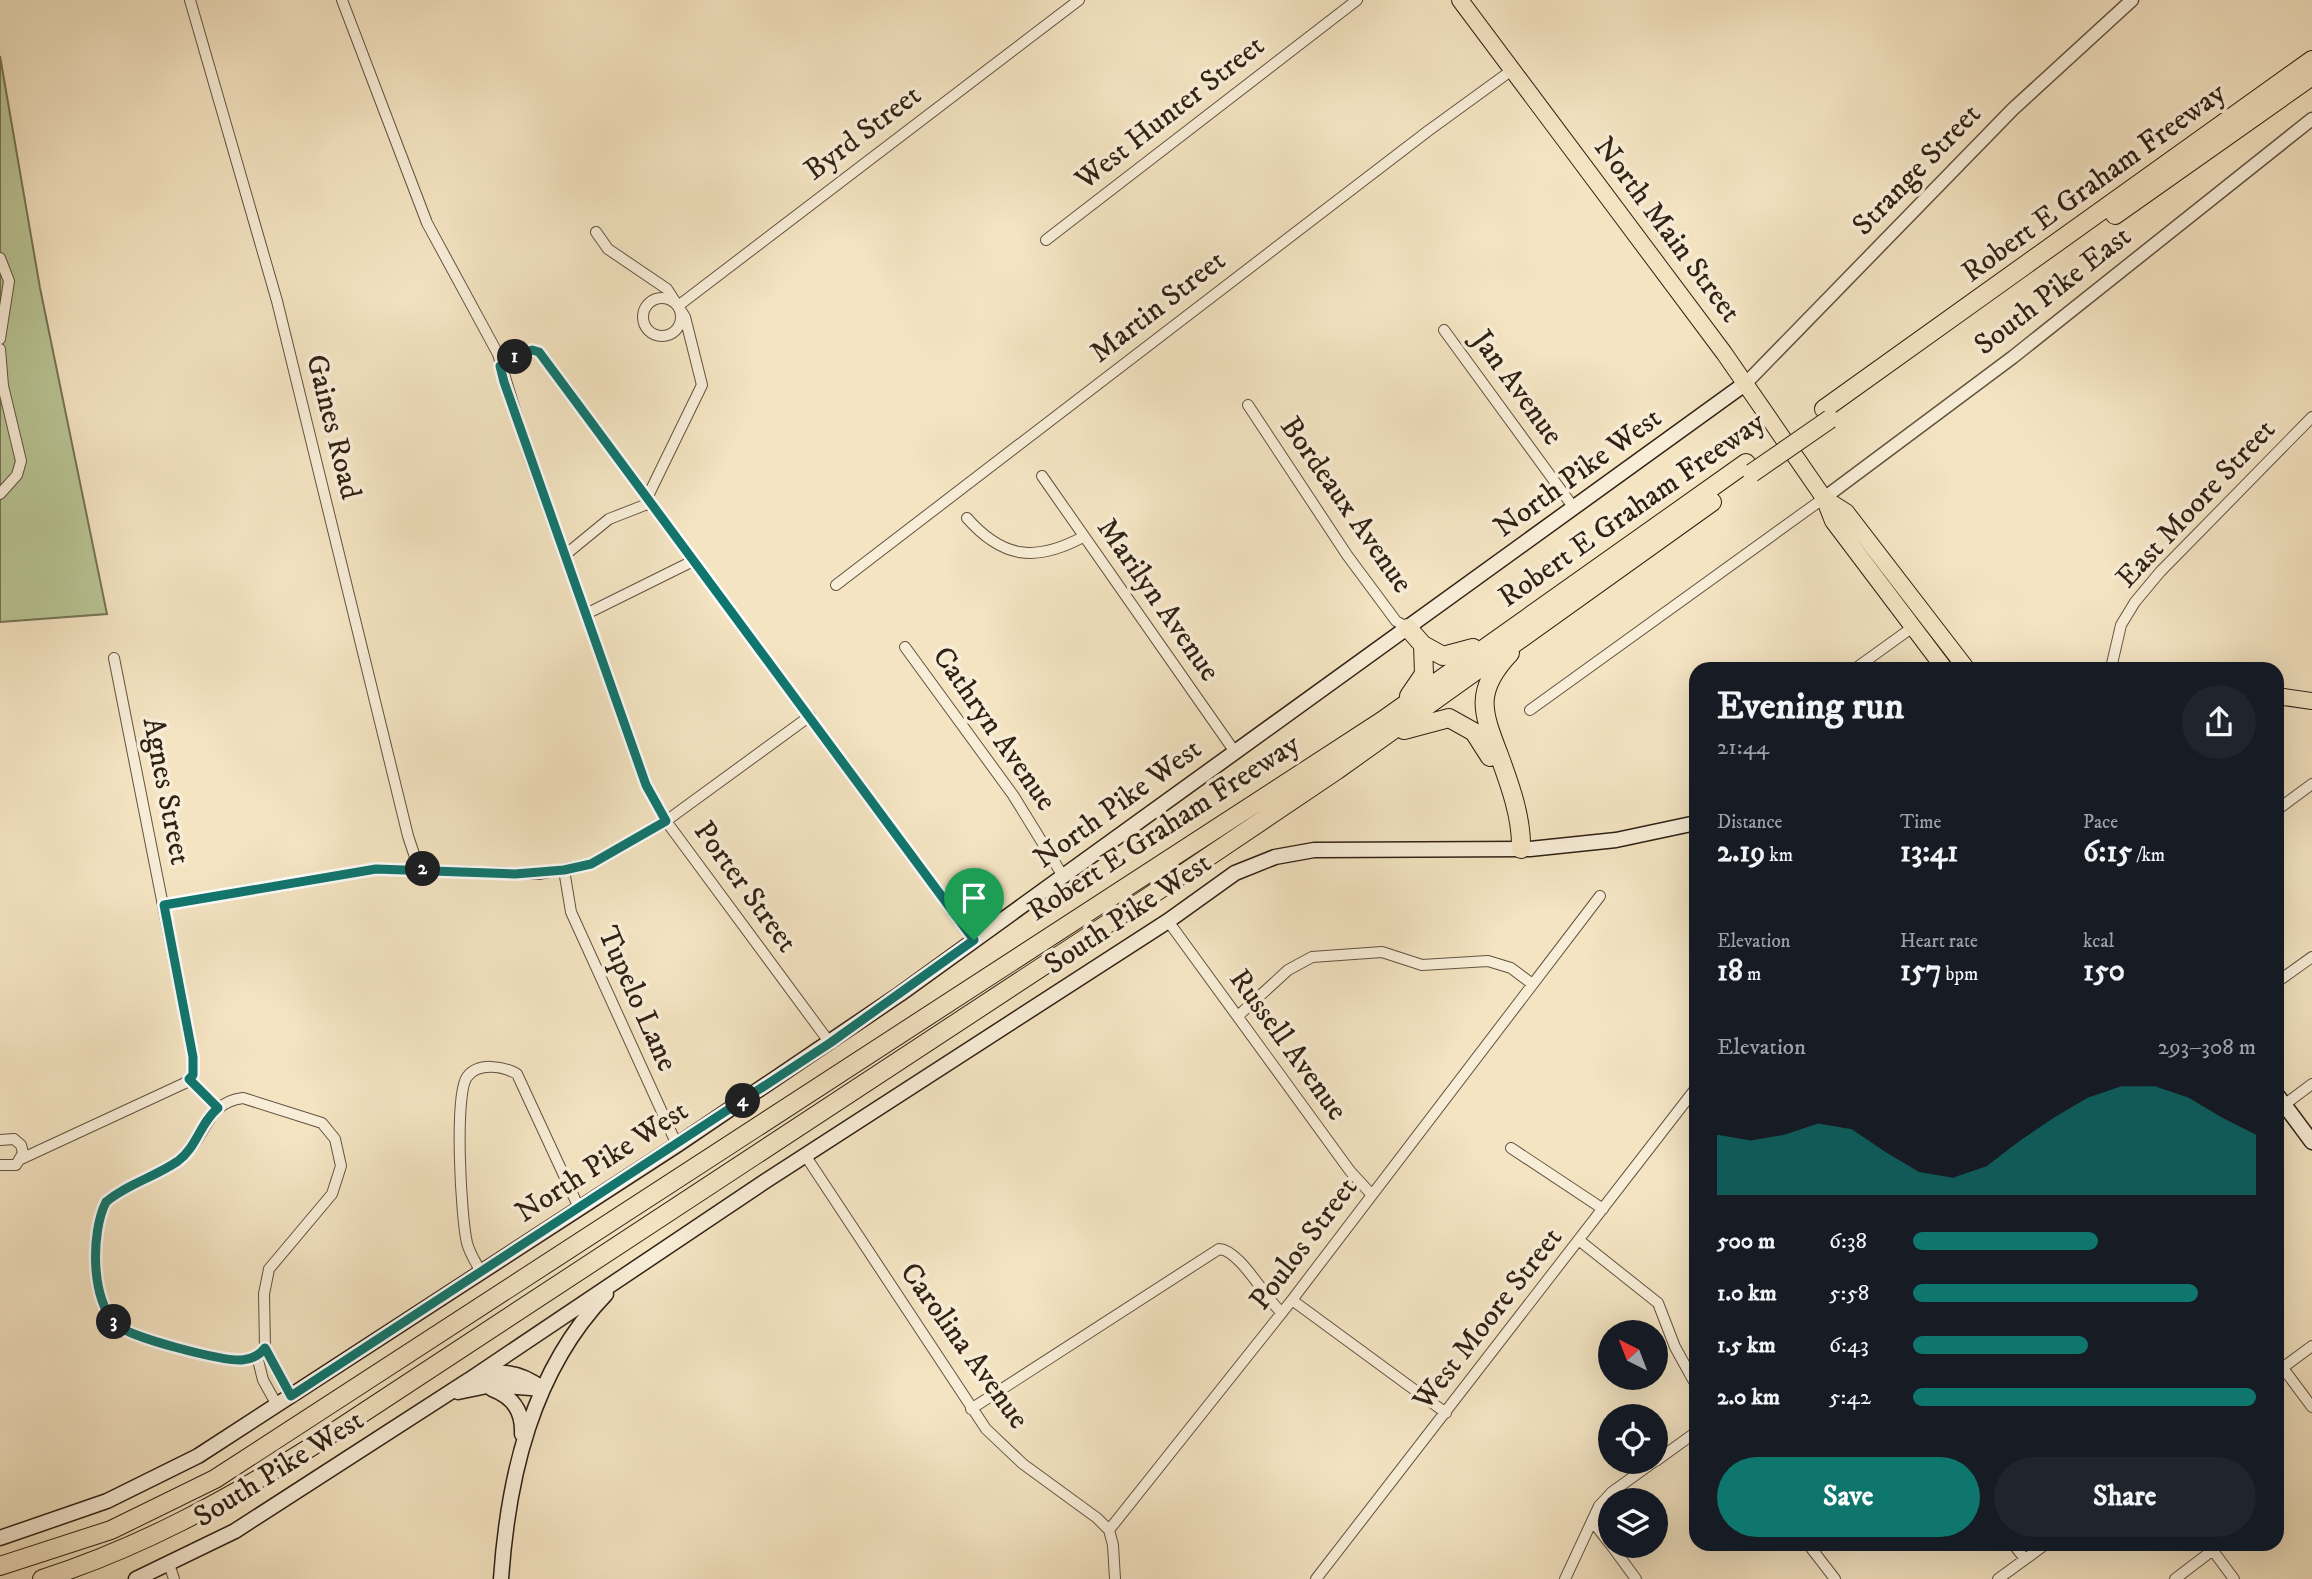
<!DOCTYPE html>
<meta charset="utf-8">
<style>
body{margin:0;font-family:"IM FELL DW Pica",serif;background:#20242c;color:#f1f3f6;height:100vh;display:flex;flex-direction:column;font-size:26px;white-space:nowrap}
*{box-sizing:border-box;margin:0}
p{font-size:23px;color:#9ea1a6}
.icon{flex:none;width:38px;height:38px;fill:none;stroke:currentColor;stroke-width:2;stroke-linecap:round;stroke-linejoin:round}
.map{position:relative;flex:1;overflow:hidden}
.sheet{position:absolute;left:1689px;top:662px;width:595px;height:889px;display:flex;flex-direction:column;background:#171b24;border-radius:21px;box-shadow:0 7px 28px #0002}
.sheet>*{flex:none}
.needle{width:46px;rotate:318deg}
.buttons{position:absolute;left:1598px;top:1320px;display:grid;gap:14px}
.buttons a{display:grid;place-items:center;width:70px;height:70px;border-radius:50%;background:#171b24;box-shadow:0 7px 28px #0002;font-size:35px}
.pin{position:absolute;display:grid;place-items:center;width:60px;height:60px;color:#fff;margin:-72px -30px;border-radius:50% 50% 50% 0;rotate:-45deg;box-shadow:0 0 7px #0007}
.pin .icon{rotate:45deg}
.km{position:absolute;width:35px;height:35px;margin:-18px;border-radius:50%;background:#222;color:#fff;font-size:19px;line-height:35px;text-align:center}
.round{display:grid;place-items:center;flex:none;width:74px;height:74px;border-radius:37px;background:#20242c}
.summary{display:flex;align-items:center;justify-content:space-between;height:119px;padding:0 28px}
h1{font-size:38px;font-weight:800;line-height:52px}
.metrics{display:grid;grid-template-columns:repeat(3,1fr);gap:10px;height:119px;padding:7px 28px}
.metrics div{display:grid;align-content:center}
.metrics b{font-size:30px;font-weight:800}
.metrics small{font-size:19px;font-weight:400}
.metrics p{font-size:19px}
.chart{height:196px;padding:14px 28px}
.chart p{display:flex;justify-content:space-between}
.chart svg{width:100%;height:126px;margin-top:7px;fill:#0f766e;opacity:.7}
.primary-button{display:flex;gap:14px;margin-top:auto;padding:14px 28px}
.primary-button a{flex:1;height:80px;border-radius:42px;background:#0f766e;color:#fff;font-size:28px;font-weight:800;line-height:80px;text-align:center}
.primary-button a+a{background:#20242c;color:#f1f3f6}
ul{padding:0 28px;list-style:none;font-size:23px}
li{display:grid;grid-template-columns:112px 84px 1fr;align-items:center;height:52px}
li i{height:18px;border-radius:9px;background:#0f766e}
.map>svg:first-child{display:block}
.green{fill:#b9c595;stroke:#757355;stroke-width:2}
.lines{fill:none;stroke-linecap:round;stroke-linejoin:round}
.minor-casing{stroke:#625240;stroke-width:12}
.tertiary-casing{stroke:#625240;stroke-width:15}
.secondary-casing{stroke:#312115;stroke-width:17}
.primary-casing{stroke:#312115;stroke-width:18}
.motorway-casing{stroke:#312115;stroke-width:20}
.minor{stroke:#f8edd7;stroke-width:10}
.tertiary{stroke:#f8edd7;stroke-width:12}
.secondary{stroke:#f8edd7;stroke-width:14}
.primary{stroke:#f4e4c2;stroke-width:16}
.motorway{stroke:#f4e4c2;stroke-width:18}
.motorway-bridge-casing{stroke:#312115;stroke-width:20;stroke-linecap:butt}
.motorway-bridge{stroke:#f4e4c2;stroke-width:18}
.route-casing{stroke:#fff;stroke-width:14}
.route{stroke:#0f766e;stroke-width:9}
.labels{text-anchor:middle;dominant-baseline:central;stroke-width:7;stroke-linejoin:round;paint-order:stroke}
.street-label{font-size:30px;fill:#312115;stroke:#f8edd7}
</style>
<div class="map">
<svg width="2312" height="1579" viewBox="0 0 2312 1579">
<rect width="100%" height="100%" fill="#f4e4c2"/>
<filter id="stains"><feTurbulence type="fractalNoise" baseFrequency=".00286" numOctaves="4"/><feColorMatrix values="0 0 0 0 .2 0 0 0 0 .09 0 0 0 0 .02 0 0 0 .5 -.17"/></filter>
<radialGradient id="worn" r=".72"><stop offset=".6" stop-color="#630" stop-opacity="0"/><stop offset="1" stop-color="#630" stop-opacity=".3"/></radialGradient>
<path class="green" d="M0,56L40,288L107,614L0,622Z"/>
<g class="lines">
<defs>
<path id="minor" d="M190,0L277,301L408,836L419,869
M342,0L427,223L498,354L528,453L646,784L666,821L830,1043
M596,232L608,249L667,289L685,317L702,385L647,498
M1046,240L1357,0
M0,258L9,281L0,339
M643 317a19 19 0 1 1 38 0a19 19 0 1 1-38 0Z
M678,306L1079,0
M1444,330L1574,508
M0,349L3,386L21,461L17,475L0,494
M500,366L527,351L539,352L974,941
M1248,405L1347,555L1396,621L1408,628
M1042,476L1235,752
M967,518C1003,559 1036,562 1083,537
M565,555L609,519L650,503
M836,585L1428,131L1512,70
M586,614L693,561
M905,647L1013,795L1063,876
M1856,668L1913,627
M2111,668L2121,625L2135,602L2160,572L2312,417
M1530,710L1824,498
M2277,810L2312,784
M564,870L571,912L677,1145
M164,905L376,869L539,874L591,864L666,821L810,716
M1168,921L1350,1171L1372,1195
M2277,982L2312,957
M1238,1016L1288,970L1312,957L1382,952L1422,965L1488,961L1511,968L1531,983
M189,1079L218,1108
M243,1098L322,1123L335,1139L341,1166L332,1194L269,1269L264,1294L265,1348C259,1356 252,1359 242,1360C221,1361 132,1338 117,1325C90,1301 91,1231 106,1202C131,1180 168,1175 190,1149C208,1128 210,1102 243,1098Z
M2284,1105L2312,1084
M0,1140L14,1139L21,1145L23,1153L16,1165H0
M1511,1148L1603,1209
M805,1155L986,1429L1023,1464L1097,1518L1109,1530L1113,1545L1115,1579
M21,1159L185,1083L193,1075V1057L114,658
M1580,1241L1658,1303L1675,1347L1696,1385
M481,1272C476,1263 470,1254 467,1243C461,1218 454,1095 467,1077C478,1062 503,1066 517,1074L579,1208
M1292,1300L1446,1413
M265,1348L291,1397
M257,1356L263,1380L277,1405
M2277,1360L2312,1407
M2277,1372L2312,1346
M971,1409L1219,1249C1240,1250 1264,1297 1282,1313
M1656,1461L1696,1432
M1593,1522L1610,1544
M1109,1530L1292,1300L1600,896
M1808,1544L1835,1579
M2013,1544L2025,1559
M2208,1544L2234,1579
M1611,1545L1636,1579
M169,1564L174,1579
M1316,1579L1696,1088
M1565,1579L1599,1506L1612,1492L1655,1461
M1998,1579L2046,1544
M2175,1579L2213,1550"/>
<path id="tertiary" d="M1746,383L2013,109L2132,0
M1824,498L2013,357L2312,119"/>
<path id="secondary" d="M2277,1095L2312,1142
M469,1380L764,1182L1168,921L1235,873L1275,857L1314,850L1530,849L1616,840L1696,823
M492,1389C513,1397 523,1411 522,1434
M458,1392L492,1385L543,1389
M0,1538L107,1501L198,1456L677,1145L900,994L1746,383
M136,1579L235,1531L469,1380C497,1368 519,1371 543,1389
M501,1579C508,1477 532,1371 606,1294"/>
<path id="primary" d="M1460,0L1724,353L1824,498L1833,521L1944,668
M1824,498L1846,512L1966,668
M2277,696L2312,701"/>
<path id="motorway" d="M2115,215L2312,76
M1824,409L2312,60
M1408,628L1423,645L1443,656L1473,648
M1510,653C1474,691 1482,711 1499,755C1510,785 1522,818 1521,849
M1409,696L1424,674L1423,645
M1404,730L1449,718L1474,732L1490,757
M0,1566L111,1530L215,1479L1382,721L1746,463
M42,1579C139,1548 225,1501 311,1447L1168,884L1337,770L1712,502"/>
</defs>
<use href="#minor" class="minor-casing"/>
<use href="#tertiary" class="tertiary-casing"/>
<use href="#secondary" class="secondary-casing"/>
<use href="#primary" class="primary-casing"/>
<use href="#motorway" class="motorway-casing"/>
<use href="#minor" class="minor"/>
<use href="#tertiary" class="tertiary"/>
<use href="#secondary" class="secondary"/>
<use href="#primary" class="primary"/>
<use href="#motorway" class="motorway"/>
<defs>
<path id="motorway-bridge" d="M1752,473L1830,419"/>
</defs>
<use href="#motorway-bridge" class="motorway-bridge-casing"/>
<use href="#motorway-bridge" class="motorway-bridge"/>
</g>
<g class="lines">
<defs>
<path id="route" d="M532,350L539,352L588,418L974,940L830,1043L291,1396L265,1348C259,1356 252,1359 242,1360C221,1361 132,1338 117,1325C90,1301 91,1231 106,1202C127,1184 155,1177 178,1161C197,1147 200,1123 218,1108L189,1079L193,1075V1057L164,905L376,869L515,874L564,870L591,864L666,821L646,785L504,382L500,366Z"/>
</defs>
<use href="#route" class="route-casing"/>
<use href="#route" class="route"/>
</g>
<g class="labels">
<g class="street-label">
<text transform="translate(1170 113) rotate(-38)">West Hunter Street</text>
<text transform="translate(863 133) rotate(-37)">Byrd Street</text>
<text transform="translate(1917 170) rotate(-46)">Strange Street</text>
<text transform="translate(2094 183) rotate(-36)">Robert E Graham Freeway</text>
<text transform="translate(1667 230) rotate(53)">North Main Street</text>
<text transform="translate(2053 291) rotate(-38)">South Pike East</text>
<text transform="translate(1158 307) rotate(-38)">Martin Street</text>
<text transform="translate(1517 388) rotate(54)">Jan Avenue</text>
<text transform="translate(333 427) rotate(76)">Gaines Road</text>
<text transform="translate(1578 473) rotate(-36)">North Pike West</text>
<text transform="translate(2196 504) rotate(-47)">East Moore Street</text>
<text transform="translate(1346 505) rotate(55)">Bordeaux Avenue</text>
<text transform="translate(1632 510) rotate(-35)">Robert E Graham Freeway</text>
<text transform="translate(1158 600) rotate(55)">Marilyn Avenue</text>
<text transform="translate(994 729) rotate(55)">Cathryn Avenue</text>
<text transform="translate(166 791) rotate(79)">Agnes Street</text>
<text transform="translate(1118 804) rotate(-36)">North Pike West</text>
<text transform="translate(1164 828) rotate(-33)">Robert E Graham Freeway</text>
<text transform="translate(745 887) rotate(54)">Porter Street</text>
<text transform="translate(1128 914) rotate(-34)">South Pike West</text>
<text transform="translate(637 999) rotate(66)">Tupelo Lane</text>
<text transform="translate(1288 1045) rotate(54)">Russell Avenue</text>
<text transform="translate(602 1162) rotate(-33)">North Pike West</text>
<text transform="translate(1304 1244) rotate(-53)">Poulos Street</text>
<text transform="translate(1488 1319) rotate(-52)">West Moore Street</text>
<text transform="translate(964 1346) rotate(54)">Carolina Avenue</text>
<text transform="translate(279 1469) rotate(-32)">South Pike West</text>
</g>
</g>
<rect width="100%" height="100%" filter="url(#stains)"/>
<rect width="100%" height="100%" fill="url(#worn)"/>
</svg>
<div class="buttons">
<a><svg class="needle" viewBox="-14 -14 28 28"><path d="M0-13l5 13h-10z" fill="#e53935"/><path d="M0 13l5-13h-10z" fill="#9ea1a6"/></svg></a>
<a><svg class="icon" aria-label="locate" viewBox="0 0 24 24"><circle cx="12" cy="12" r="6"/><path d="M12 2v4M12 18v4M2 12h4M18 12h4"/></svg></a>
<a><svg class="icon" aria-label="layers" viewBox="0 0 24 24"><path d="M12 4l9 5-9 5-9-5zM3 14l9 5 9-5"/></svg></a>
</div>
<div class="pin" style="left:974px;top:940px;background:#1e9e55"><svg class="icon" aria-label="arrive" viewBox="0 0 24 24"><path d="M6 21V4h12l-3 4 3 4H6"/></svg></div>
<b class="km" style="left:515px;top:357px">1</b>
<b class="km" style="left:423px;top:869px">2</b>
<b class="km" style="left:114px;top:1322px">3</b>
<b class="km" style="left:743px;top:1101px">4</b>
<section class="sheet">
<div class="summary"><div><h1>Evening run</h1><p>21:44</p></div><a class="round"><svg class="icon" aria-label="share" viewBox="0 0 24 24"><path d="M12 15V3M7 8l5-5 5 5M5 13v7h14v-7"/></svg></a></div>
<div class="metrics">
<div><p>Distance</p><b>2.19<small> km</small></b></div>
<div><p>Time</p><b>13:41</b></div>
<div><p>Pace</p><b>6:15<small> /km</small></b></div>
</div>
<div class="metrics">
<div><p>Elevation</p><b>18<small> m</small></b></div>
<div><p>Heart rate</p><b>157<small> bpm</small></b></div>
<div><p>kcal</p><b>150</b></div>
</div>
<div class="chart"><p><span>Elevation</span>293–308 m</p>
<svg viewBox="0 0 160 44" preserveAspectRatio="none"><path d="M0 44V23L10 25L20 23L30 19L40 21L50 29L60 36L70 38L80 34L90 25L100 17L110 10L120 6L130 6L140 10L150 17L160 23V44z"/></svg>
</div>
<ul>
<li><b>500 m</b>6:38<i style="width:54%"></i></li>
<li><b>1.0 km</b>5:58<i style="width:83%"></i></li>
<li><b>1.5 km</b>6:43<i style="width:51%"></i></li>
<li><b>2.0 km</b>5:42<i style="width:100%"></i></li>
</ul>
<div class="primary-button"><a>Save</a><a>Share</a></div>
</section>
</div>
